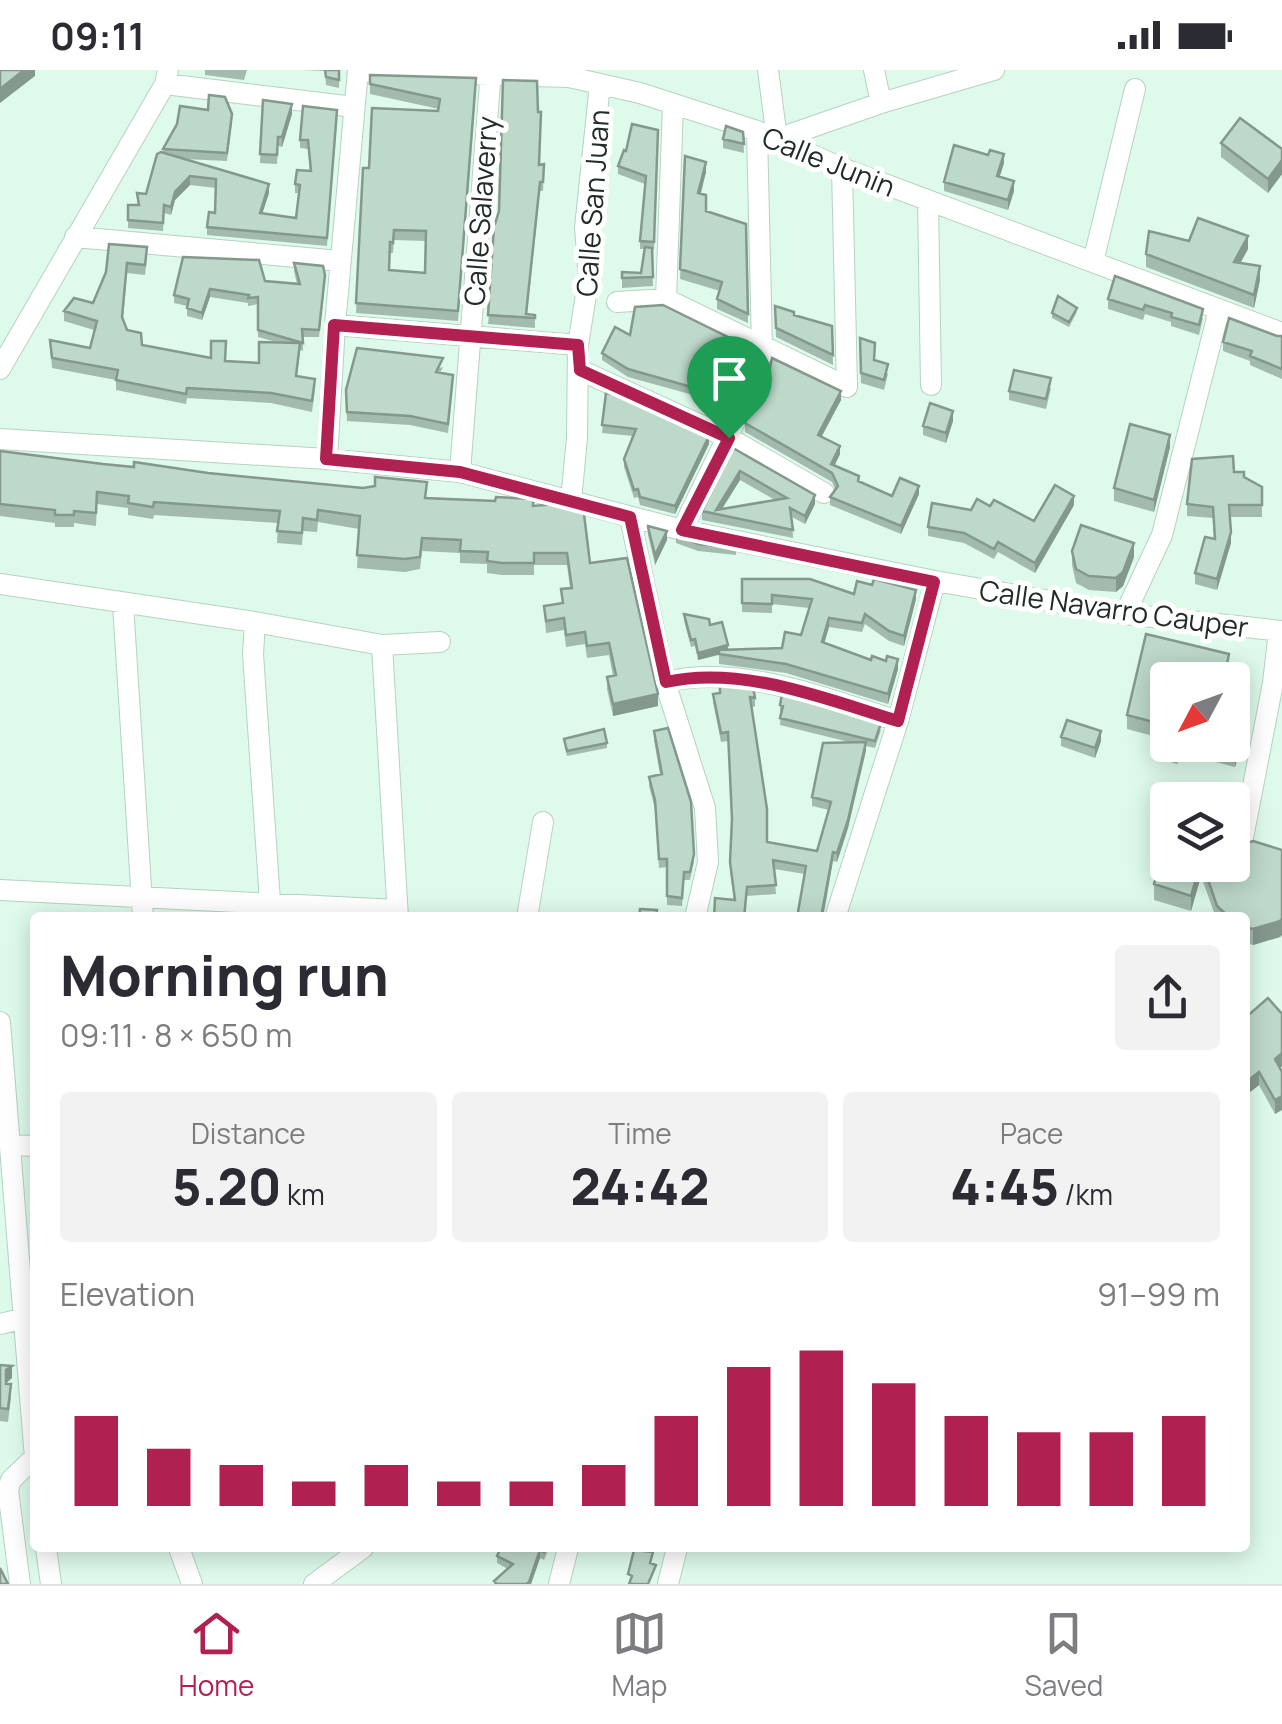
<!DOCTYPE html>
<meta charset="utf-8">
<style>
body{margin:0;font-family:Manrope,sans-serif;background:#f2f2f3;color:#2b2b33;height:100vh;display:flex;flex-direction:column;font-size:38px;white-space:nowrap}
*{box-sizing:border-box;margin:0}
p{font-size:32px;color:#7c7c81}
.icon{flex:none;width:55px;height:55px;fill:none;stroke:currentColor;stroke-width:2;stroke-linecap:round;stroke-linejoin:round}
.map{position:relative;flex:1;overflow:hidden}
.side{position:absolute;left:30px;top:842px;width:1220px;height:640px;display:flex;flex-direction:column;background:#fff;border-radius:10px;box-shadow:0 5px 25px #0003}
.side>*{flex:none}
.needle{width:65px;rotate:229deg}
.fabs{position:absolute;left:1150px;top:592px;display:grid;gap:20px}
.fabs a{display:grid;place-items:center;width:100px;height:100px;border-radius:10px;background:#fff;box-shadow:0 5px 25px #0003;font-size:50px}
.pin{position:absolute;display:grid;place-items:center;width:85px;height:85px;color:#fff;margin:-102px -42px;border-radius:50% 50% 50% 0;rotate:-45deg;box-shadow:0 0 10px #0007}
.pin .icon{rotate:45deg}
.round{display:grid;place-items:center;flex:none;width:105px;height:105px;border-radius:10px;background:#f2f2f3}
.overview{display:flex;align-items:center;justify-content:space-between;height:170px;padding:0 30px}
h1{font-size:55px;font-weight:800;line-height:75px}
.stats{display:grid;grid-template-columns:repeat(3,1fr);gap:15px;height:170px;padding:10px 30px}
.stats div{display:grid;align-content:center;border-radius:10px;background:#f2f2f3;text-align:center}
.stats b{font-size:50px;font-weight:800}
.stats small{font-size:28px;font-weight:400}
.stats p{font-size:28px}
.chart{height:280px;padding:20px 30px}
.chart p{display:flex;justify-content:space-between}
.chart svg{width:100%;height:180px;margin-top:10px;stroke:#b02051;stroke-width:6}
.status{display:flex;justify-content:space-between;align-items:center;height:70px;padding:0 50px;background:#fff;direction:ltr}
.status svg{height:28px;fill:currentColor}
.tab-bar{display:flex;justify-content:space-around;align-items:center;height:140px;border-top:2px solid #e1e1e2;background:#fff;font-size:28px;color:#7c7c81}
.tab-bar a{display:grid;justify-items:center;gap:5px}
.tab-bar .active{color:#b02051}
.map>svg:first-child{display:block}
.lines{fill:none;stroke-linecap:round;stroke-linejoin:round}
.minor-casing{stroke:#b6d2c3;stroke-width:22}
.minor{stroke:#fff;stroke-width:20}
.wall{fill:#a3bbae;fill-rule:evenodd}
.shaded-wall{fill:#84988d}
.building{fill:#bdd9ca;stroke:#84988d;stroke-width:2.5;fill-rule:evenodd}
.route-casing{stroke:#fff;stroke-width:20}
.route{stroke:#b02051;stroke-width:12}
.labels{text-anchor:middle;dominant-baseline:central;stroke-width:10;stroke-linejoin:round;paint-order:stroke}
.street-label{font-size:28px;fill:#212c26;stroke:#fff}
</style>
<div class="status"><b>09:11</b><svg viewBox="0 0 49 12"><path d="M0 12V9h3v3zM5 12V6h3v6zM10 12V3h3v9zM15 12V0h3v12zM26 1h20v11H26zM47 4h2v5h-2z"/></svg></div>
<div class="map">
<svg width="1282" height="1514" viewBox="0 0 1282 1514">
<rect width="100%" height="100%" fill="#ddfaea"/>
<g class="lines">
<defs>
<path id="minor" d="M768,0L777,69L881,33L994,0
M874,0L881,33
M358,1L569,7L640,23L757,61L842,98L1282,263
M165,14L354,37
M928,130L931,315
M75,167L340,191
M1093,192L1135,19
M666,229L673,35
M617,232L666,229L847,317L842,98
M335,255L578,275
M0,299L165,14L168,0
M580,300L729,368L824,423
M0,369L327,389L460,402L682,460L935,511L1125,544L1282,561
M327,389L335,255L358,0
M460,402L491,0
M571,431L577,368L578,275L589,206L585,158L600,14
M630,447L665,612L705,738L708,792L695,848
M682,460L755,310L762,277L757,61
M0,514L255,552L382,575L440,572
M123,534L143,848
M1125,544L1162,465L1219,240
M255,552L253,584L271,846
M382,575L398,848
M665,612C742,594 826,629 898,651
M1241,778L1273,613L1279,561
M0,820L397,840
M527,848L543,752
M835,848L898,651L935,511
M0,952L35,1388
M11,1075L35,1076
M0,1254L25,1248
M46,1478L51,1514
M179,1478L192,1514
M20,1514L8,1420L11,1410L35,1387
M314,1514L363,1478
M559,1514L568,1478
M668,1514L677,1478"/>
</defs>
<use href="#minor" class="minor-casing"/>
<use href="#minor" class="minor"/>
</g>
<path class="wall" d="M205,0H247L244,10L205,5Z
M303,0H339V18L326,15L325,1Z
M370,5L476,18L458,251L356,243L363,98H369L438,41L439,39L370,24ZM394,170L426,171L425,203L389,200L390,183H393Z
M263,30L292,44L282,77L278,76L277,94L260,93Z
M337,49L327,176L207,165V157L215,143L216,118L190,115L175,130L171,145L164,143L163,161L128,158V135H138L137,123L146,124L163,83V79L232,52L227,91L183,89L269,123L262,143L296,148L299,123H295V114L310,101L308,79L300,78V70Z
M658,60L654,180H652L653,216L622,218V202L641,203L645,179H640V171L645,114L618,104V96L626,81Z
M743,62L744,83L723,78V69Z
M1221,73L1282,79V104L1268,123L1221,87Z
M685,86L706,102L701,124L706,141L746,154L748,253L717,239V229L720,221L680,209Z
M1004,93L999,107L1014,121L1008,140L944,121V112Z
M544,94L543,121H540L527,244L535,245V258L488,254L499,141L539,95Z
M1189,171L1248,179L1240,193L1260,210L1254,238L1146,197V184Z
M109,174L147,187L145,205L127,203L123,249L127,260L142,275L226,291L259,293L276,272L258,267V234L248,236V233L210,227L202,250L187,246V236L174,233V225L265,211L297,214L294,201V193L325,212L319,267H303V281L300,280L297,306L315,319L312,342L271,333L187,328L186,334L116,320V310L52,298L50,270L90,278L94,260L64,251V241L93,233L106,202Z
M1115,206L1203,248L1199,265L1171,256V252L1145,244L1143,250L1108,239V229Z
M775,236L794,245L832,256L833,295L776,267Z
M1077,242L1069,257L1052,248V243Z
M630,265L742,281L739,296L742,306L721,349L708,343V335L714,336L715,331L628,307L602,290V283Z
M1282,266V309L1250,295V291L1223,281V272Z
M860,268L875,290L888,304L884,320L861,313Z
M443,297L440,303L453,314L448,363L410,355L347,351L346,320Z
M1051,318L1046,339L1009,330V321Z
M606,323L709,374L675,444L640,435L638,427L634,428L624,397V389L633,366L602,363Z
M841,330L822,366L840,384L834,396L859,412L892,426L919,424L901,464L830,435V427L835,419L832,412L745,362V353Z
M953,351L946,373L923,365V356Z
M1170,377L1154,442L1114,431V418Z
M733,378L815,434L805,454L792,447L793,468L702,450V441ZM740,410L775,430L722,439Z
M0,381L103,394L208,403L426,428L533,436L590,493L658,636L613,646L607,619V607L613,606L609,585L587,588L585,574L566,577L564,560L546,563L544,536L562,533L561,519L570,518L567,495H534V505H502L487,503V494L460,493V483L422,481L420,499L405,502L357,498L359,459L318,452L317,462L303,461L302,475L277,473L278,453L154,445L153,449L128,445V438L97,434L96,456L74,453V457H55V453L0,446Z
M1234,402L1262,417V447H1230L1231,473L1217,520L1195,514V503L1214,469L1213,448L1187,446V434Z
M1074,435L1035,503L998,482L994,489L964,473L928,466V457L971,440L990,436L1034,451Z
M648,456L667,470L655,495L648,465Z
M676,465L736,478V485L698,481L676,473Z
M1072,481L1134,487L1123,516L1116,522L1089,520L1076,513L1072,495Z
M742,509L854,524L916,529L904,576L889,571L865,554L862,562L829,557L824,573L898,599L888,634L786,603L719,594V585L698,590L695,576L691,577L684,551V544L710,555L728,580L782,578L801,565L809,538L772,534V543L742,542Z
M1146,564L1229,598L1168,610V624L1157,667L1127,659V645Z
M713,624L755,628V637L751,636L767,772L817,781L829,740L812,736V727L853,673L780,655L781,642H780V635L881,660L875,678L866,676L848,758L837,792L833,791L805,804L774,799L776,824L747,826L734,830L730,801L732,754L728,671L721,672L713,632Z
M1247,655L1235,697L1212,691V681Z
M654,661L694,792L690,810H684L682,836L667,835V797L659,798L655,739L649,716V707L660,705L654,670Z
M1061,667L1101,671L1095,688L1061,676Z
M564,669L607,673V678L567,686Z
M1168,675H1183L1177,694L1154,687V678Z
M1166,755L1168,795H1232L1282,780V865L1280,867L1253,875L1245,873V848H1216L1201,806L1191,841L1154,830V814L1161,791V777Z
M1282,944V996L1280,998L1275,1044L1259,1015L1245,1026V948Z
M0,1295L12,1308L6,1313L11,1327L8,1352L0,1351Z
M501,1478H549L544,1490L540,1488L531,1514H494V1511L508,1499L497,1493V1486Z"/>
<path class="shaded-wall" d="M24,0H35V6L0,33V19Z
M292,34V44L282,77V67Z
M1004,84V93L997,116V106Z
M1282,90V104L1268,123V109Z
M706,92V102L698,132V123Z
M190,106V115L175,130L171,145V137L175,122Z
M1014,111V121L1008,140V130Z
M269,114V123L260,151V143Z
M1248,166V179L1234,205V192Z
M1260,196V210L1254,238V225Z
M210,219V227L202,250V243Z
M742,298V306L721,349V341Z
M841,321V330L818,373V365Z
M953,341V351L946,373V363Z
M1170,365V377L1154,442V430Z
M709,366V374L675,444V436Z
M840,376V384L831,403V394Z
M740,401V410L718,445L716,440Z
M919,416V424L901,464V456Z
M815,425V434L805,454V446Z
M1074,426V435L1035,503V493Z
M667,461V470L655,495V485Z
M1231,462V473L1217,520V509Z
M1134,473V487L1123,516L1116,522V508Z
M916,520V529L904,576V566Z
M829,548V557L822,581V572Z
M728,575V582L698,590V583Z
M898,589V599L888,634V624Z
M1167,610V624L1157,667V653Z
M658,624V636L613,646V634Z
M1247,645V655L1235,697V688Z
M1101,661V671L1095,688V678Z
M866,672V681L848,758L837,792V783Z
M1180,675H1183L1177,694V685Z
M833,782V791L823,848H821Z
M1200,795H1201V806L1191,841V826Z
M1282,849V865L1280,867L1253,875V859Z
M1282,983V996L1275,1002V989Z
M1259,1002V1015L1245,1026V1013Z
M1282,1026V1040L1275,1044V1030Z
M12,1296V1308L6,1313V1300Z
M540,1480V1488L531,1514H526Z"/>
<path class="building" d="M0,0H24L0,19Z
M325,0H339V10L326,7Z
M370,5L476,8L458,241L356,233L363,98H369L372,38L438,41L440,29L370,14ZM394,160L426,161L425,203L389,200L390,172L393,173Z
M503,10L537,11L538,42H541L539,95L544,94L543,112H540L526,244L535,245V248L488,245L494,157L499,141Z
M209,25L225,27L232,44L227,83L163,79L177,54L180,36L208,40Z
M263,30L292,34L282,67H278L277,85L260,84Z
M303,36L337,40L327,168L207,157L209,142L215,143L216,109L190,106L175,122L171,137L164,135L163,153L128,150V135H139L137,123L146,124L157,84L161,82L269,114L260,143L296,148L300,115L295,114L297,100L311,101L308,70H300Z
M1240,48L1282,79V90L1268,109L1221,73Z
M632,54L658,60L654,172L640,171L646,106L618,96L624,80L626,81Z
M726,56L743,62L744,74L723,69Z
M954,75L988,85L990,80L1004,84L997,106L1014,111L1008,130L944,112Z
M685,86L706,92L698,123L706,125V141L746,154L748,244L717,229L722,212L680,199Z
M1198,148L1248,166L1234,192L1260,196L1254,225L1146,184L1149,161L1189,171Z
M109,174L147,177L145,195L127,193L122,247L127,260L141,263L142,275L211,288V271H226L225,291L259,293V272L300,273L296,306L315,309L312,331L271,323L187,318L186,324L116,310L118,300L52,288L50,270L90,278L97,251L64,241L74,228L93,233L106,202Z
M645,177L652,178L653,207L622,208V202L641,203Z
M183,187L259,190L265,211L300,214L294,193L323,196L325,205L319,260L302,259L303,273L258,260V227L248,228L249,225L210,219L202,243L187,238L189,229L174,225Z
M1115,206L1203,239L1199,255L1171,247L1172,243L1145,235L1143,240L1108,229Z
M1058,226L1077,238L1069,252L1052,243Z
M663,235L742,274L738,294L742,298L721,341L708,335L714,336L716,324L628,299L602,283L615,257L630,265L635,237Z
M775,236L794,242V245L832,256L833,285L776,258Z
M1229,248L1277,266H1282V299L1250,286L1252,281L1223,272Z
M860,268L875,273L874,290L888,294L884,310L861,303Z
M357,278L443,288L436,302L453,305L448,354L410,346L347,342L346,320Z
M772,288L841,321L818,365L840,376L831,394L859,406L858,411L892,426L900,408L919,416L901,456L830,427L838,416L832,403L745,353L768,307Z
M1014,300L1051,308L1046,329L1009,321Z
M606,323L618,325L709,366L675,436L640,427L638,419L634,420L624,389L636,359L602,355Z
M930,333L953,341L946,363L923,356Z
M1130,354L1170,365L1154,430L1114,418Z
M733,378L815,425L805,446L790,438L793,460L702,441ZM740,401L787,428L716,440Z
M0,381L103,394L134,397V392L208,403L363,418L375,416V407L427,412L425,428L495,431L496,427L533,429V436L570,433L583,436L590,493L627,488L658,624L613,634L607,607L616,605L609,573L587,576L585,562L566,565L564,548L546,551L544,536L563,533L561,519L572,518L567,483H534V493H502L487,491L488,482L460,481L461,470L422,468L420,487L405,489L357,485L360,446L318,440L317,450L303,448L302,463L277,461L280,441L154,432L153,437L128,433L129,426L97,422L96,443L74,441V445H55V440L0,434Z
M1233,386L1234,402H1244V407L1262,417V435H1229L1231,462L1217,509L1195,503L1205,467L1215,469L1213,437L1187,434L1192,389Z
M1055,415L1074,426L1035,493L998,472L994,479L964,463L928,457L932,433L971,440L977,429L990,436L994,430L1034,451Z
M1081,455L1134,473L1123,502L1116,508L1089,506L1076,499L1072,481Z
M648,456L667,461L655,485L648,457Z
M676,465L736,478L698,474Z
M742,509H810L854,524L857,511L872,515L874,509L916,520L904,566L889,561L865,544L862,553L829,548L822,572L871,590L872,586L886,591L887,586L898,589L888,624L786,594L719,584V580L782,578L785,562L801,565L812,529L772,525V534L742,533Z
M684,544L709,549L710,555L722,552L728,575L698,583L695,569L691,570Z
M1146,564L1229,584L1224,610H1168L1157,653L1127,645Z
M720,612L753,616L755,628L750,627L767,739V772L817,781L831,732L812,727L823,673L866,672L848,750L837,783L833,782L821,848H797L806,796L773,790L776,815L747,817L744,848H714L715,828L735,830L730,792L732,749L728,662L721,663L713,624L720,623Z
M782,624L881,653L875,671L780,648L783,636L780,635Z
M1232,641L1247,645L1235,688L1212,681L1214,675H1232Z
M1067,650L1101,661L1095,678L1061,667Z
M1161,654L1168,656V675H1180L1177,685L1154,678Z
M668,658L691,732L694,784L690,802H684L682,828L667,826V789H659L655,730L649,707L662,704L654,661Z
M604,659L607,673L567,681L564,669Z
M1166,755L1168,756V795H1200L1191,826L1154,814L1165,778L1161,777Z
M1253,771L1282,780V849L1280,851L1253,859L1245,857V848H1230L1217,836L1203,795H1232V778Z
M640,839L657,840L656,848H639Z
M1268,928L1282,944V983L1275,989L1282,1002V1026L1275,1030L1259,1002L1245,1013V948Z
M0,1295L12,1296L6,1300V1314H11L8,1339L0,1338Z
M501,1478H546L544,1482L540,1480L529,1512L526,1514H497L494,1511L513,1494L497,1486Z
M634,1480L653,1482L650,1493L656,1495L648,1514H629L632,1506L628,1504Z
M0,1498L8,1514H0Z"/>
<g class="lines">
<defs>
<path id="route" d="M334,255L578,275L580,300L729,368L682,460L934,512L898,651C826,629 742,595 666,612L630,447L460,402L326,389Z"/>
</defs>
<use href="#route" class="route-casing"/>
<use href="#route" class="route"/>
</g>
<g class="labels">
<g class="street-label">
<text transform="translate(829 91) rotate(22)">Calle Junin</text>
<text transform="translate(592 133) rotate(-86)">Calle San Juan</text>
<text transform="translate(480 141) rotate(-86)">Calle Salaverry</text>
<text transform="translate(1114 538) rotate(8)">Calle Navarro Cauper</text>
</g>
</g>
</svg>
<div class="fabs">
<a><svg class="needle" viewBox="-14 -14 28 28"><path d="M0-13l5 13h-10z" fill="#e53935"/><path d="M0 13l5-13h-10z" fill="#7c7c81"/></svg></a>
<a><svg class="icon" aria-label="layers" viewBox="0 0 24 24"><path d="M12 4l9 5-9 5-9-5zM3 14l9 5 9-5"/></svg></a>
</div>
<div class="pin" style="left:729px;top:368px;background:#1e9e55"><svg class="icon" aria-label="arrive" viewBox="0 0 24 24"><path d="M6 21V4h12l-3 4 3 4H6"/></svg></div>
<section class="side">
<div class="overview"><div><h1>Morning run</h1><p>09:11 · 8 × 650 m</p></div><a class="round"><svg class="icon" aria-label="share" viewBox="0 0 24 24"><path d="M12 15V3M7 8l5-5 5 5M5 13v7h14v-7"/></svg></a></div>
<div class="stats">
<div><p>Distance</p><b>5.20<small> km</small></b></div>
<div><p>Time</p><b>24:42</b></div>
<div><p>Pace</p><b>4:45<small> /km</small></b></div>
</div>
<div class="chart"><p><span>Elevation</span>91–99 m</p>
<svg viewBox="0 0 160 44" preserveAspectRatio="none"><path d="M5 44V22M15 44V30M25 44V34M35 44V38M45 44V34M55 44V38M65 44V38M75 44V34M85 44V22M95 44V10M105 44V6M115 44V14M125 44V22M135 44V26M145 44V26M155 44V22"/></svg>
</div>
</section>
</div>
<nav class="tab-bar">
<a class="active"><svg class="icon" aria-label="home" viewBox="0 0 24 24"><path d="M3 11l9-7 9 7M6 9v11h12V9"/></svg>Home</a>
<a><svg class="icon" aria-label="map" viewBox="0 0 24 24"><path d="M3 6l6-2 6 2 6-2v14l-6 2-6-2-6 2zM9 4v14M15 6v14"/></svg>Map</a>
<a><svg class="icon" aria-label="saved" viewBox="0 0 24 24"><path d="M7 4h10v16l-5-4-5 4z"/></svg>Saved</a>
</nav>
